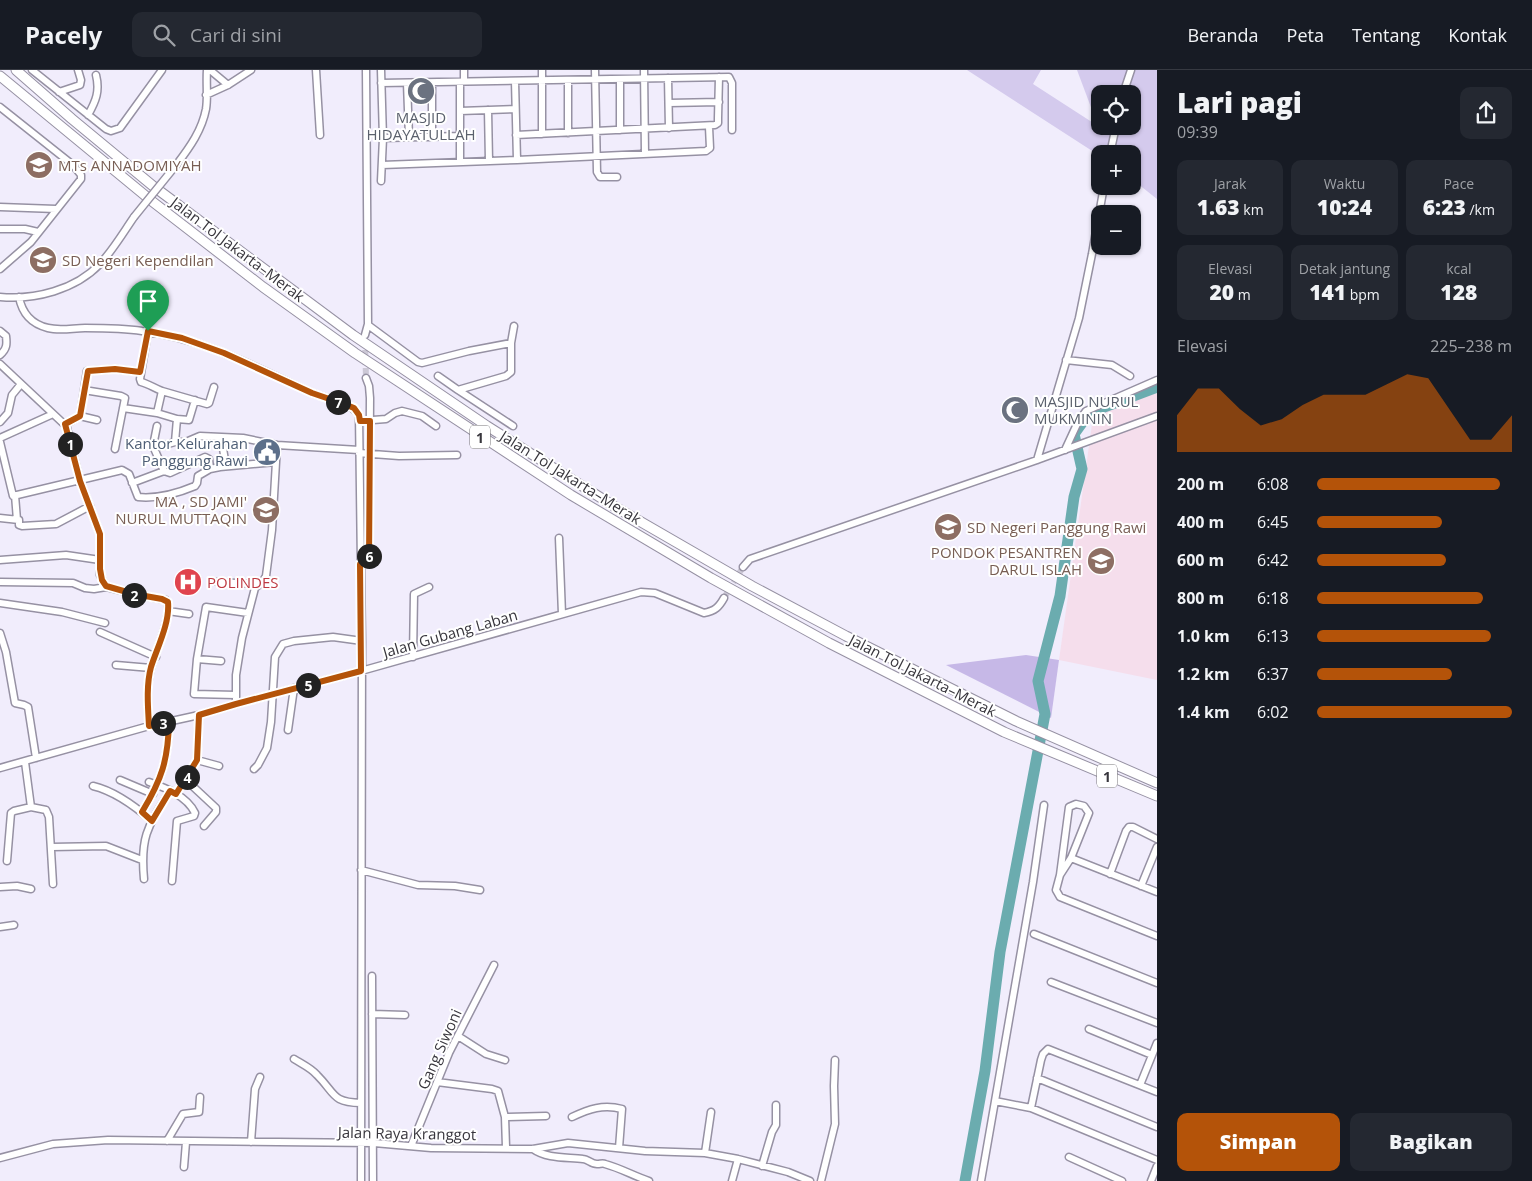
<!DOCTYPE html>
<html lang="id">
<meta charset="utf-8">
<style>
body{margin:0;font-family:"Open Sans",sans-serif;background:#242831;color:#f1f3f6;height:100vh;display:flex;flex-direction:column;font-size:19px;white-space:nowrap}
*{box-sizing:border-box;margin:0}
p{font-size:16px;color:#9ea1a6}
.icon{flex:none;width:28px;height:28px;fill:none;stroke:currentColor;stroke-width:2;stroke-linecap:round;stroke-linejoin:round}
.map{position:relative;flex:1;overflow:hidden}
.side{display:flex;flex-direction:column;background:#171b24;width:375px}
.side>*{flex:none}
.tools{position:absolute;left:1091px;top:15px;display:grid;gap:10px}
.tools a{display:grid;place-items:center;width:50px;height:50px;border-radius:10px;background:#171b24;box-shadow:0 1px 4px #0004;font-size:25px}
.pin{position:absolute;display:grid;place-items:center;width:42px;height:42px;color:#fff;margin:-51px -21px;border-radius:50% 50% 50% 0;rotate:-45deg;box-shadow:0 0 5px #0007}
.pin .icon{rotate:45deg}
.km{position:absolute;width:25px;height:25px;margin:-12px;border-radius:50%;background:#222;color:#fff;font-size:14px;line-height:25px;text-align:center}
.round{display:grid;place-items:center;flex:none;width:52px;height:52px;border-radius:10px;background:#242831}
.headline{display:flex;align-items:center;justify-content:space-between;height:85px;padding:0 20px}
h1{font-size:28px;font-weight:800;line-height:38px}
.stats{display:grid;grid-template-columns:repeat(3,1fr);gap:8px;height:85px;padding:5px 20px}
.stats div{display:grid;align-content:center;border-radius:10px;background:#242831;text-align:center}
.stats b{font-size:21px;font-weight:800}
.stats small{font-size:14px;font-weight:400}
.stats p{font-size:14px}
.chart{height:140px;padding:10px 20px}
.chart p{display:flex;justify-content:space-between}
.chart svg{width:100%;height:90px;margin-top:5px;fill:#b45309;opacity:.7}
.action{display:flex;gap:10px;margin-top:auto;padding:10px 20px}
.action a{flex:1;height:58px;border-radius:10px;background:#b45309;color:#fff;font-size:20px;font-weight:800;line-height:58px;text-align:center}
.action a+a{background:#242831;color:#f1f3f6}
ul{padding:0 20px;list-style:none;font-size:16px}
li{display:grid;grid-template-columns:80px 60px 1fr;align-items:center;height:38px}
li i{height:12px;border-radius:6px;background:#b45309}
header{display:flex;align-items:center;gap:30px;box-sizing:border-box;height:70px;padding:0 25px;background:#171b24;border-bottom:1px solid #363941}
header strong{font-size:24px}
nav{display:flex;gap:28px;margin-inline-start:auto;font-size:18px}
.search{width:350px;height:45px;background:#242831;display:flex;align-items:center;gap:12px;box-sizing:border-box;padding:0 18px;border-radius:10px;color:#9ea1a6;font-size:19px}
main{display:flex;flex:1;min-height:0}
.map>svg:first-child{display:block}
.commercial{fill:#f5deec}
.green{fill:#d4caed;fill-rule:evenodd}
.forest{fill:#c6b8e7}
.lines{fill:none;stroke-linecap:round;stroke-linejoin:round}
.river{stroke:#6bacaf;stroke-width:11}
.minor-tunnel{stroke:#ccc8d6;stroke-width:6;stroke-dasharray:6 3;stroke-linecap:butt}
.minor-casing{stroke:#9691a3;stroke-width:9}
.highway-casing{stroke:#9691a3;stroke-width:11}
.minor{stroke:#fff;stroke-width:6}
.highway{stroke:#fff;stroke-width:9}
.minor-bridge-casing{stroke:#9691a3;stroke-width:9;stroke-linecap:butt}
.minor-bridge{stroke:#fff;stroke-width:6}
.route-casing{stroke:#fff;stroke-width:10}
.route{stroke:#b45309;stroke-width:6}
.labels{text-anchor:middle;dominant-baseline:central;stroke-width:4;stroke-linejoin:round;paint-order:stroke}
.shield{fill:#fff;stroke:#747277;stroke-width:1}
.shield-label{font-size:14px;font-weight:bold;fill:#38363d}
.worship-label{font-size:15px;fill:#5b616d;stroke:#fff}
.education-label{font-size:15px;fill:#785e54;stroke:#fff;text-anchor:start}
.street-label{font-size:15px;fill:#38363d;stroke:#fff}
.service-label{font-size:15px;fill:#4e5e75;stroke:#fff;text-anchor:end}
.health-label{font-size:15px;fill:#be3a42;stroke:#fff;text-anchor:start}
</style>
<header>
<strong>Pacely</strong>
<div class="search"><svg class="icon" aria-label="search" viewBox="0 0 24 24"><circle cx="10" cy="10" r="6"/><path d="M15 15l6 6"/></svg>Cari di sini</div>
<nav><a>Beranda</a><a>Peta</a><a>Tentang</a><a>Kontak</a></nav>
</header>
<main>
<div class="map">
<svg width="1157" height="1111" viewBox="0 0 1157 1111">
<rect width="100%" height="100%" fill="#f1edfc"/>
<path class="commercial" d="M1157,320V610L1059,590L1093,347Z"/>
<path class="green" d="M967,0H1041L1033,14L1098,56L1077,0H1157V129L1133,110L1132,84H1100V86ZM1100,24H1132V56H1100Z"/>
<path class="forest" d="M1026,585L1059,590L1051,648L946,595Z"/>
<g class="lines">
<path class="river" d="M965,1111L985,1001L1000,882L1045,644L1038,611L1060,526L1074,427L1082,399L1074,364L1084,350L1096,340L1157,317"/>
<path class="minor-tunnel" d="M365,271L366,308
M724,528L743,497"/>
<defs>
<path id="minor" d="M32,0L106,59L111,61L120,58L162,0
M210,0L228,15
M316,0L320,65
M366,0L368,255L418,292L422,293L469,281L511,273L514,256
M464,0V11
M595,0L597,102L600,107H617
M644,0L645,84
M668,8L669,58
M620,9V60
M568,10V63
M515,11L517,90
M460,12V92
M381,13L729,7L732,13V60
M407,13L409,67
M432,13V67
M59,22L80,15L81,10L78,0
M1123,24L1131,0
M206,25L228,15L251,0
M669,33L719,32
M0,37L73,95L81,105V109L31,172L0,199
M488,40L489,91
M460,41L515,39
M88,45C96,31 100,21 96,5
M542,64V0
M516,65L715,55L718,53V48L719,7
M383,68L460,66
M1110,84L1116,56
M177,94C190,77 202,60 206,39C208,27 206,13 207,0
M382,95L517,90L706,81L710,78L709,57
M381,111L383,68L381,0
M0,137L56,139
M0,159H25L38,162
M0,227C35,230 75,220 100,194C113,180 123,163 134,147
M19,227C22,243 31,254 48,258C60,261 73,258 85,258C104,258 123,258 142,261C203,268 257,298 312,323C327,329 350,331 359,345L362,571L361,1111
M0,261L6,266C7,274 7,279 0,285
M148,261L140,309L141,312C149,314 154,318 162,321L157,343
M365,265L368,254
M1066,290L1112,295L1130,306
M0,294L65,355L67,358L80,411L100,464V505L106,517
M438,306L458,320L506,306L511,302V273
M84,320L121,326L125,328L115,379
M458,320L513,356
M162,321L207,334L209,333L214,317
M123,338L157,343L177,349L175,372L154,378
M80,346L97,350
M177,349L189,350L195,330
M360,351L386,349L395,343L402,341L422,346L436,356
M0,352L8,343L12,325L21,314
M65,355L80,346L87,301L115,299L140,302
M221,367L226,396
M0,368L53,344
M0,372L13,426L122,400L129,404L138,427C158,429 176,424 195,416L197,413L198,406L210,399L220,397L276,392
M175,372H186L200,366L243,368L277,375
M1065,380L1078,352L1086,341L1157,310
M359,383L399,386L457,385
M1037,390L1079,248L1092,184L1104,116
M164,401L170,403L205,387L209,389L210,399
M132,413L164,401L153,376L157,356
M15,425L17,450
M0,448L19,450V455L22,456L56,454L90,436
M559,468L562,544
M0,490L66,485L100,490
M360,494L367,493L369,491L370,328L369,316L366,308
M743,497L750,489L1037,390L1157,346
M0,512L73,513L85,518L94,519L106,517L134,524L166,530C174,543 155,583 151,598C146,616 148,638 149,656
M217,512L257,514
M0,533L62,542L105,553
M168,541L189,544
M100,562L156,587
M0,563L6,582L15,633L24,635L28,637L36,688
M413,587L414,524L429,517
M197,589L221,591
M116,595L151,598
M236,625L194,624L197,589L206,537L248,543
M236,634V605L242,568L255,518L263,511L266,506L272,460L277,375L359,380
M288,660L294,618
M197,690L219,696
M0,698L149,656L199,645L236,634L361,601L641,522L655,523L704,543C715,541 719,537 724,528
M254,699L258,695L267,678L271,652L275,587L283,574L294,571L333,567L362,571
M120,710L153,724
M186,710L216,738V742L204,756
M149,712C166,718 187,726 195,743L194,746L177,751L172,811
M93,716C114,721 136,737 152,751
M176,724L197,690L199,645
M31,737L46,740L49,747L53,814
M142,742C162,709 168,690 169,652
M52,777L106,776L142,790
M1071,788L1157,822
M7,791L11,743L14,741L31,737L25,692
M361,800L418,815L455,816L480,820
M1110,804L1126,761L1129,757H1133L1157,769
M1060,805L1071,788L1089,743L1084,736L1076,734L1069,737L1060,805L1056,820L1060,827L1157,866
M144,809C140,766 148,756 170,721
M1141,816L1157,777
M0,817L17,816L31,819
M0,857L14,855
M1034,864L1157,913
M372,906L373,1111
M1051,912L1157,953
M372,944L405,945
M1089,959L1152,985
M458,966L486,984L505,990
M294,989C302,994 311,998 317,1005C336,1024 331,1032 361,1033
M1037,1008L1157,1057
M437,1012L492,1019L498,1021L505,1047L506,1077
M1140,1015L1157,973
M995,1031L1033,812L1044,735
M1031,1038L1041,990L1043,984L1048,979L1157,1022
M505,1047L546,1046
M572,1047C589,1039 603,1034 622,1039L619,1078
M167,1071L183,1044L199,1042L200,1027
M251,1072L255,1019L260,1007
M411,1076L449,983L494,895
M533,1079C547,1089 567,1087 583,1089C588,1089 592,1095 598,1094C600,1094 603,1093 605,1094C620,1098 634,1106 649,1111
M705,1083L711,1042
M1069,1087L1122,1111
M0,1088L53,1074L108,1070L374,1073L431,1078L533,1079L568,1073L645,1081L705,1083L738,1089L788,1102L810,1111
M762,1096L772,1062L776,1055V1035
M184,1097L186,1072
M732,1111L738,1089
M821,1111L835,1054L834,1016L835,990
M981,1111L995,1031L1031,1038L1157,1090
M1151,1111L1157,1096"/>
<path id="highway" d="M16,0L72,49L153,116L353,265L487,356L617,438L752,516L846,566L1016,651L1157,713
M0,6L153,132L263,217L355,283L571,425L711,508L829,573L1004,662L1157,726"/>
</defs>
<use href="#minor" class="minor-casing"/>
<use href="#highway" class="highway-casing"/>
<use href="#minor" class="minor"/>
<use href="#highway" class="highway"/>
<defs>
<path id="minor-bridge" d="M134,147L177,94"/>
</defs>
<use href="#minor-bridge" class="minor-bridge-casing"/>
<use href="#minor-bridge" class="minor-bridge"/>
</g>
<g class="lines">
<defs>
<path id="route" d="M148,261L182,268L224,283L312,323L344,334L354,338L359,345L360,351H370L369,491L367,493L360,494L361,601L236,634L199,645L197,690L176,724L170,721L152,751L142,742C162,709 168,690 169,652L149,656C148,638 146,615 151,597C157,578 170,553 168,532L162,529L134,524L106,516L102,510L100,499V464L80,411L65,354L80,346L88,301L115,299L140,302Z"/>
</defs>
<use href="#route" class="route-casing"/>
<use href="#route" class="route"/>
</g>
<defs>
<symbol id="mosque-disc" viewBox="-11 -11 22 22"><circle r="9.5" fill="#6b7280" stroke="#fff"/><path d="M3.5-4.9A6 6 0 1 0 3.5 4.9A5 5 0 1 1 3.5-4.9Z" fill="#fff"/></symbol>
<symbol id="school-disc" viewBox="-11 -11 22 22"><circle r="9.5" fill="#8d6e63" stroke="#fff"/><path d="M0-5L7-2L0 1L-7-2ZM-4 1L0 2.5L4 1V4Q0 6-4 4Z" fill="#fff"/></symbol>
<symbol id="civic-disc" viewBox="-11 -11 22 22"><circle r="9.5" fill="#5c6f8a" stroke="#fff"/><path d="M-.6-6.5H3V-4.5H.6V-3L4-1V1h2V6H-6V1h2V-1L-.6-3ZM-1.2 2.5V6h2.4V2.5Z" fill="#fff"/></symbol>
<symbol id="hospital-disc" viewBox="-11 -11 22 22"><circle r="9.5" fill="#e0444e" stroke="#fff"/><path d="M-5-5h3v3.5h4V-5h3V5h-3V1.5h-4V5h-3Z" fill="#fff"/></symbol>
</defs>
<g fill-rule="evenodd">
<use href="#mosque-disc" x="405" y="5" width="32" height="32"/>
<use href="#school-disc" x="23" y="79" width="32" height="32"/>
<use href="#school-disc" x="27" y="174" width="32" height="32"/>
<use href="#mosque-disc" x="999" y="324" width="32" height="32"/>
<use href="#civic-disc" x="251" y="366" width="32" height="32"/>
<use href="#school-disc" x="250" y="424" width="32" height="32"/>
<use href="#school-disc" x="932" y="441" width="32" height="32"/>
<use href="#school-disc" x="1085" y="475" width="32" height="32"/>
<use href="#hospital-disc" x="172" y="496" width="32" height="32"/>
</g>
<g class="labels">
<g class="shield">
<rect x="470" y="355.5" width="20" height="23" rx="4"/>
<rect x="1097" y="694.5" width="20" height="23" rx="4"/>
</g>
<g class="shield-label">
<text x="480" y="367">1</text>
<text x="1107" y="706">1</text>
</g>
<g class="worship-label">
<text x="421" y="47">MASJID<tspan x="421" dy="17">HIDAYATULLAH</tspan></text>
<text x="1034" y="331" text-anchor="start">MASJID NURUL<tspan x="1034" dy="17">MUKMININ</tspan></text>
</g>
<g class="education-label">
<text x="58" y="95">MTs ANNADOMIYAH</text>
<text x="62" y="190">SD Negeri Kependilan</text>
<text x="247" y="431" text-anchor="end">MA , SD JAMI'<tspan x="247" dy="17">NURUL MUTTAQIN</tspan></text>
<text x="967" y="457">SD Negeri Panggung Rawi</text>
<text x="1082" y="482" text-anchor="end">PONDOK PESANTREN<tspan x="1082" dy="17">DARUL ISLAH</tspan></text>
</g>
<g class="street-label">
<text transform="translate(238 179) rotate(37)">Jalan Tol Jakarta–Merak</text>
<text transform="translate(571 407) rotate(32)">Jalan Tol Jakarta–Merak</text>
<text transform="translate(450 563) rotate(-16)">Jalan Gubang Laban</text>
<text transform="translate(923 605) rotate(27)">Jalan Tol Jakarta–Merak</text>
<text transform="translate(439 979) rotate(-66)">Gang Siwoni</text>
<text transform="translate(407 1063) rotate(1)">Jalan Raya Kranggot</text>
</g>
<g class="service-label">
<text x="248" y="373">Kantor Kelurahan<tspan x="248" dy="17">Panggung Rawi</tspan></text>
</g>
<g class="health-label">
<text x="207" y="512">POLINDES</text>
</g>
</g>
</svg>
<div class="tools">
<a><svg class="icon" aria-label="locate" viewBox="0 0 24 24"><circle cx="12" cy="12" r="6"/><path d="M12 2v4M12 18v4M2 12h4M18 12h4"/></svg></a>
<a>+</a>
<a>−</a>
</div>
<div class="pin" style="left:148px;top:261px;background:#1e9e55"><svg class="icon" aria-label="arrive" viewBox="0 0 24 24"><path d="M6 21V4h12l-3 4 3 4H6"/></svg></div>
<b class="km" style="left:70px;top:374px">1</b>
<b class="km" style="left:134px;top:525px">2</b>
<b class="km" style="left:163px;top:653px">3</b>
<b class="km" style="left:187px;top:707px">4</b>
<b class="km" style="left:308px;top:615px">5</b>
<b class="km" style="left:369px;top:486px">6</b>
<b class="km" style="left:338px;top:332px">7</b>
</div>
<section class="side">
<div class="headline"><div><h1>Lari pagi</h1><p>09:39</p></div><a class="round"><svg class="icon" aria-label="share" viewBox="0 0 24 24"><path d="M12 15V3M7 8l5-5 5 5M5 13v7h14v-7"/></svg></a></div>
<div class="stats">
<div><p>Jarak</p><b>1.63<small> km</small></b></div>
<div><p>Waktu</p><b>10:24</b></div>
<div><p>Pace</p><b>6:23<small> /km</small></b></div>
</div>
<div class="stats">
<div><p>Elevasi</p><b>20<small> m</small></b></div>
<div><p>Detak jantung</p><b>141<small> bpm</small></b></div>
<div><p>kcal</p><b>128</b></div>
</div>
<div class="chart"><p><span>Elevasi</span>225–238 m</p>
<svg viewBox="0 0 160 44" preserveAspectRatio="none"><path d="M0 44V26L10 13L20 13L30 23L40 31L50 28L60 21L70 16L80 16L90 16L100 11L110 6L120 8L130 23L140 38L150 38L160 26V44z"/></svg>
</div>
<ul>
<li><b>200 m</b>6:08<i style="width:94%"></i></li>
<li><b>400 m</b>6:45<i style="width:64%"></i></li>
<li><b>600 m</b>6:42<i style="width:66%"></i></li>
<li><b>800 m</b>6:18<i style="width:85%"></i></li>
<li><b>1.0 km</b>6:13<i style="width:89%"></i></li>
<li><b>1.2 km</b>6:37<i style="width:69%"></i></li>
<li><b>1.4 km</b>6:02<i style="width:100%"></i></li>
</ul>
<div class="action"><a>Simpan</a><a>Bagikan</a></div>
</section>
</main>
